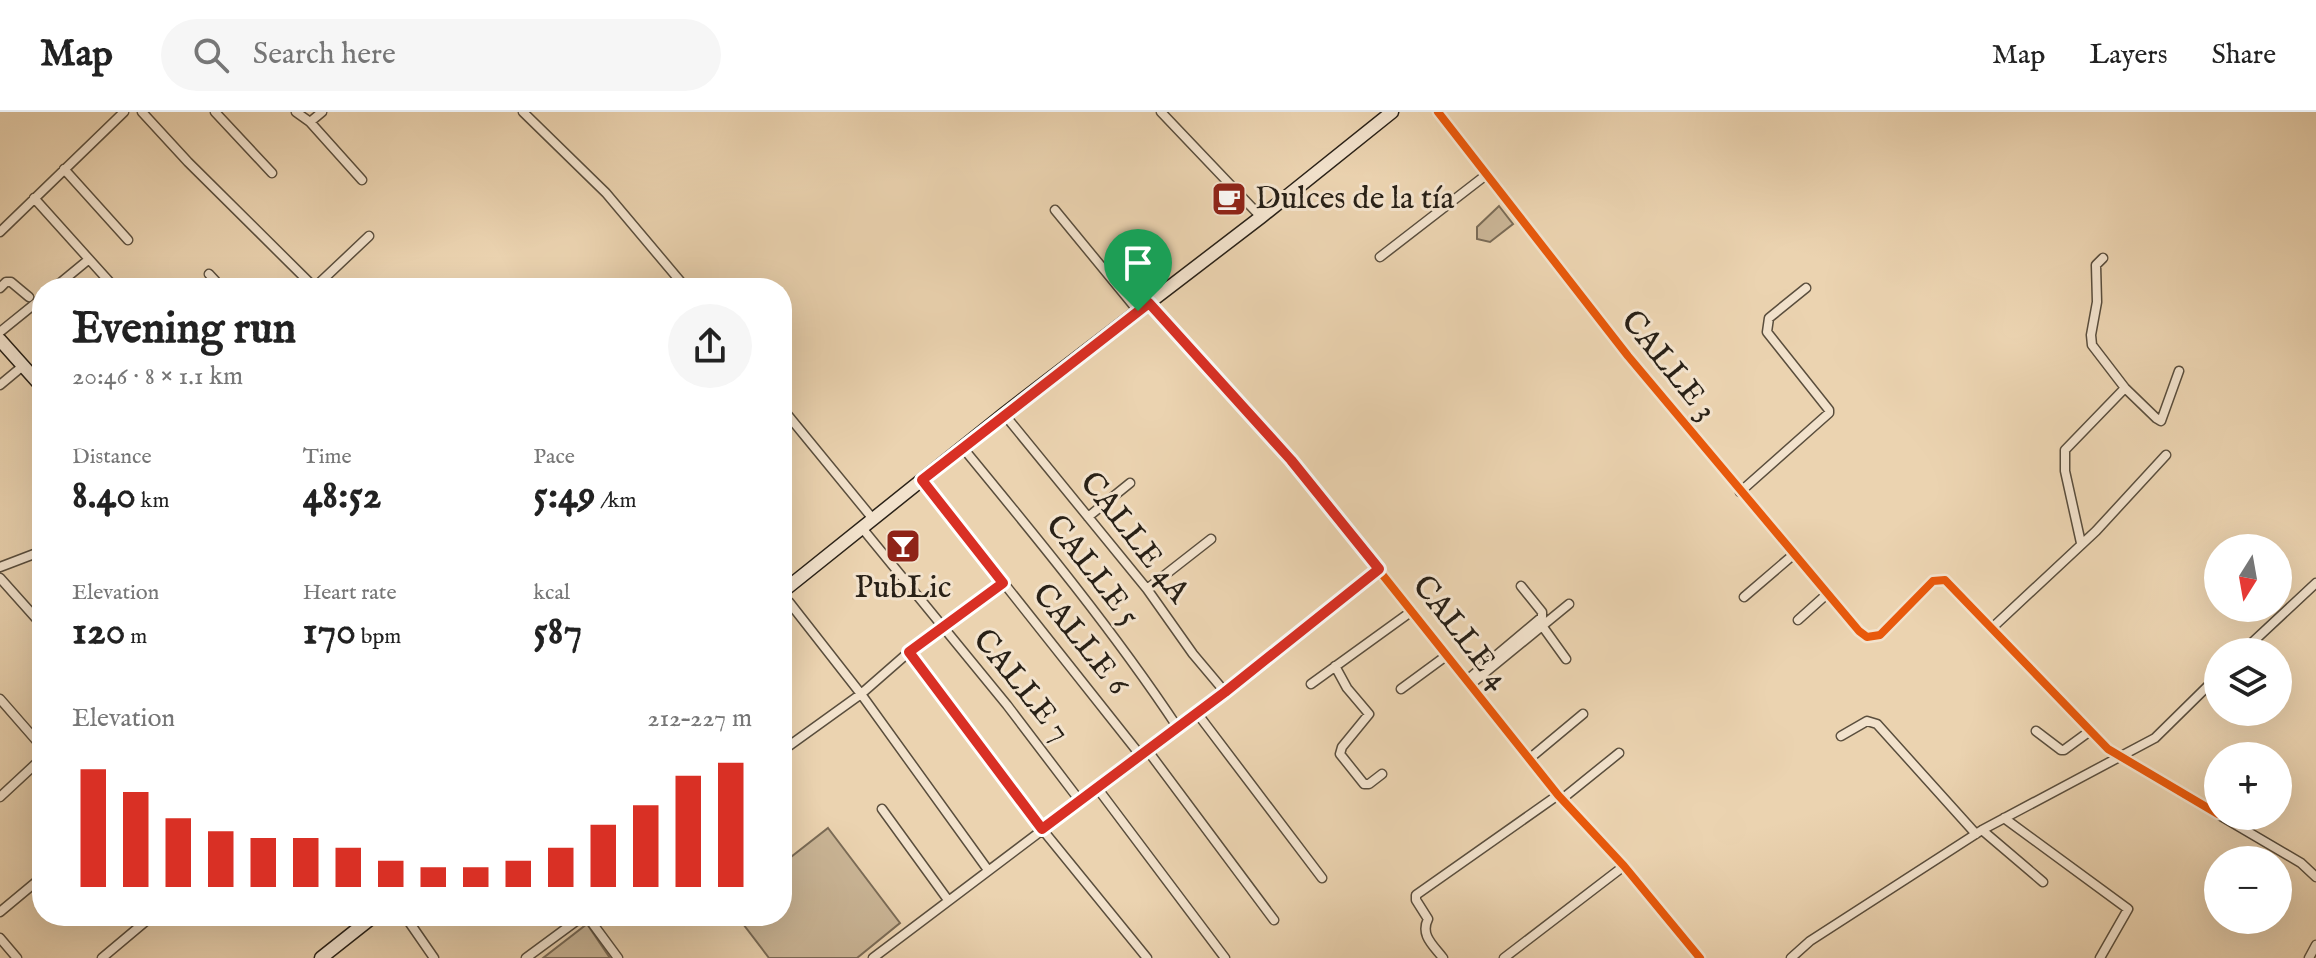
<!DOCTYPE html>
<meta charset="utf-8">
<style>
body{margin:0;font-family:"IM FELL English",serif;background:#f6f6f6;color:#222;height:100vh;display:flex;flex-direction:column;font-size:30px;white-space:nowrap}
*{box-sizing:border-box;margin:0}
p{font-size:26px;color:#767676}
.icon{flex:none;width:44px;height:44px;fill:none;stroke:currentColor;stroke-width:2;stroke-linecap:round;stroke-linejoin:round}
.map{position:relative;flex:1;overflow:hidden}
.sheet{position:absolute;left:32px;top:166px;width:760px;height:648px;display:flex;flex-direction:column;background:#fff;border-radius:32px;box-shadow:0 8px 32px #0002}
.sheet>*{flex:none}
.needle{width:52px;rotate:191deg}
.tools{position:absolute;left:2204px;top:422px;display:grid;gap:16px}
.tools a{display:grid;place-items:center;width:88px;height:88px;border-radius:50%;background:#fff;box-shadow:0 8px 32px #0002;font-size:40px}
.pin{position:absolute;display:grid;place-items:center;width:68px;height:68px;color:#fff;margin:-82px -34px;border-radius:50% 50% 50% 0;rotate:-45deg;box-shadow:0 0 8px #0007}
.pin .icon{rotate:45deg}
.round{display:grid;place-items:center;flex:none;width:84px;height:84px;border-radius:42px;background:#f6f6f6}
.overview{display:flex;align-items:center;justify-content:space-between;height:136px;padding:0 40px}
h1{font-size:44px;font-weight:700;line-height:60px}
.stats{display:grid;grid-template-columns:repeat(3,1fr);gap:12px;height:136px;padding:8px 40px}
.stats div{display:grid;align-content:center}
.stats b{font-size:40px;font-weight:700}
.stats small{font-size:22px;font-weight:400}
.stats p{font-size:22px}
.chart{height:224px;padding:16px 40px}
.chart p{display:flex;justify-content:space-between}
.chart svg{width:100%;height:144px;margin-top:8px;stroke:#d93025;stroke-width:6}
header{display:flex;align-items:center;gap:48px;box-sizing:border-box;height:112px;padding:0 40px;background:#fff;border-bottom:2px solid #e0e0e0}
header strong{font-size:38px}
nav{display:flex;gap:44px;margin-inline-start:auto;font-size:28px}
.search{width:560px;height:72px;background:#f6f6f6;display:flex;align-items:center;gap:20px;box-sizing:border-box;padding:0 28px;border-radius:44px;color:#767676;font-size:30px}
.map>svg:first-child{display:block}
.green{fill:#cab596;stroke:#7a6b56;stroke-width:2}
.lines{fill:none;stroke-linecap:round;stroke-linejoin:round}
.street-casing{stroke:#5a4e3d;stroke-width:11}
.secondary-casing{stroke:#292117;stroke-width:15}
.street{stroke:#f2e2cc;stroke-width:8}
.secondary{stroke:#f2e2cc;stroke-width:12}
.cycleway-casing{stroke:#f2e2cc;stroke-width:13}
.cycleway{stroke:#e8590c;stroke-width:8}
.route-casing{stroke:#fff;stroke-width:16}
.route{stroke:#d93025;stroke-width:10}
.labels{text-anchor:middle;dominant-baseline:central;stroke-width:6;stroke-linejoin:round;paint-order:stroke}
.poi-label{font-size:32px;fill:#292117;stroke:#f2e2cc;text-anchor:start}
.street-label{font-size:32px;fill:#292117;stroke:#f2e2cc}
</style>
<header>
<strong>Map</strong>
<div class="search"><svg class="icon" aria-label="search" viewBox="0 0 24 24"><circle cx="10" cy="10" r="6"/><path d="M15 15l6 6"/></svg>Search here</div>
<nav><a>Map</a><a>Layers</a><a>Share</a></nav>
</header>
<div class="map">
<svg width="2316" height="846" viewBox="0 0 2316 846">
<rect width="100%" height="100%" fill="#ebd3b0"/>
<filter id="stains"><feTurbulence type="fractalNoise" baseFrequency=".0025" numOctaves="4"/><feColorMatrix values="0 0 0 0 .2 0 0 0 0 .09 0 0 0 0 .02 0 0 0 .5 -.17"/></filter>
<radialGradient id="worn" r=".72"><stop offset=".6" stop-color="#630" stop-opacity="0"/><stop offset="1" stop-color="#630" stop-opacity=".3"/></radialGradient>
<path class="green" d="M1499,94L1513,112L1490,130L1477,127V115Z
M828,716L900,811L857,846H769L737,804H782V752Z
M587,812L610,846H543Z"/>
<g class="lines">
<defs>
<path id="street" d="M142,0L188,50L315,176
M215,0L272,61
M296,0L310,10L362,68
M523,0L606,81L686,176
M1161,0L1261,105
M1438,0L1628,244L1859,519L1867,525L1880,523L1933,469L1945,468L2108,637L2218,702
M310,10L322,0
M64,57L128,128
M34,86L115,176
M1055,98L1138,199
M0,120L124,0
M1380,145L1486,63
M2103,146L2096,153L2097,190L2091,223L2092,233L2125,276L2156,306L2161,309L2179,259
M209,162L222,176
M0,176L6,170H11L29,185
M54,176L88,148
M314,176L369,124
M1149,191L1291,348L1558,683L1624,754L1700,846
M0,220L42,186
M0,273L24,253
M782,296L873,407
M1004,302L1147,477L1193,542L1225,580
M963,336C1038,427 1113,518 1178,616
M922,368L1141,644
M1740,380L1829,301V298L1767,220L1769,206L1806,176
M1088,405L1130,371
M862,416L1007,593L1080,689
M2081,431L2065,359V338L2125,276
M0,455L42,439
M0,466L42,513
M1147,477L1211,427
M1744,485L1793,443
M789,490L861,582L988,758
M1798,508L1827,482
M1543,515L1566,547
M1992,516L2096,419L2166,343
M909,540L1042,717L1147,846
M2242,540L2316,471
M1335,554L1347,576L1369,602L1342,635L1340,642L1364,672H1369L1382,662
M1467,568L1542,505V500L1521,474
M1311,572L1412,499
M1470,573L1569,492
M1401,577L1446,544
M0,587L42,635
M1197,601L1322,766
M2036,619L2061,638H2064L2090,619
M1841,624L1867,609L1877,612L1976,722
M786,636L861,582L909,540L1003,471
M1148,639L1274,808
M1529,647L1583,602
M1098,677L1225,846
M0,685L42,646
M1562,687L1619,641
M882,697L948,788
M2221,704L2301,751L2316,765
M2004,706L2128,797L2100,846
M1982,718L2043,770
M0,800L42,765
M405,804L434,846
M587,804L618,846
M0,826L17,846
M102,846L152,804
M526,846L583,804
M873,846L1225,580L1379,457
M1443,846C1433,833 1420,823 1428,807L1416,788V783L1558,683
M1504,846L1624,754
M1791,846L1810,829L1982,718L2155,626L2218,564
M2309,846L2316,833"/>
<path id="secondary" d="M0,228L42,275
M782,480L1004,302L1261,105L1392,0
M321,846L374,804"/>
</defs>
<use href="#street" class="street-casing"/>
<use href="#secondary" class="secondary-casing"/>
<use href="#street" class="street"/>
<use href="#secondary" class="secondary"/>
<defs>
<path id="cycleway" d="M1438,0L1628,244L1859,519L1867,525L1880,523L1933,469L1945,468L2108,637L2218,702
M1149,191L1291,348L1558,683L1624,754L1700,846"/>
</defs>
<use href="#cycleway" class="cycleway-casing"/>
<use href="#cycleway" class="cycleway"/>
</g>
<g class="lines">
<defs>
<path id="route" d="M1149,191L1291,348L1379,457L1225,580L1042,717L909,540L1003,471L922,368Z"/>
</defs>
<use href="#route" class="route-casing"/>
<use href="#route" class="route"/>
</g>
<defs>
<symbol id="cafe-square" viewBox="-11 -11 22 22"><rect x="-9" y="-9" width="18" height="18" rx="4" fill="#8f2418" stroke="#f2e2cc"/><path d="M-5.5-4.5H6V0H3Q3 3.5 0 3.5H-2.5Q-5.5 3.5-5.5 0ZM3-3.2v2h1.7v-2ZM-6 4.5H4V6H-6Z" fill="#fff"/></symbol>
<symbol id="bar-square" viewBox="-11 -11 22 22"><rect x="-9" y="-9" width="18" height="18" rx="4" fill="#8f2418" stroke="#f2e2cc"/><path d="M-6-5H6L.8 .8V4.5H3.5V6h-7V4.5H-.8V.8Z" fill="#fff"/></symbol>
</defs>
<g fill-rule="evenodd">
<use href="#cafe-square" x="1209" y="67" width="40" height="40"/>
<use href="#bar-square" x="883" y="414" width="40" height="40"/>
</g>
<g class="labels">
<g class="poi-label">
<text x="1255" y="87">Dulces de la tía</text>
<text x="903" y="476" text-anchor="middle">PubLic</text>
</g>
<g class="street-label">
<text transform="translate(1668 254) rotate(51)">CALLE 3</text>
<text transform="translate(1134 426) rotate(52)">CALLE 4A</text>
<text transform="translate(1092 459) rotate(52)">CALLE 5</text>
<text transform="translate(1460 521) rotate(52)">CALLE 4</text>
<text transform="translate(1080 528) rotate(51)">CALLE 6</text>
<text transform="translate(1021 574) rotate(51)">CALLE 7</text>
</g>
</g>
<rect width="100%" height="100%" filter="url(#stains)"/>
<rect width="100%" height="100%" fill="url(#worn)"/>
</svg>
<div class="tools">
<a><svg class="needle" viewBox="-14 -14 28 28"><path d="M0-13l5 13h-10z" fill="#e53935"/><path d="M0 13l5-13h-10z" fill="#767676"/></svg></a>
<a><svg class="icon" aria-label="layers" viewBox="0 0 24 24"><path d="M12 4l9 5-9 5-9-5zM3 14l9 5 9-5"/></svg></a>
<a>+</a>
<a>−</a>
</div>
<div class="pin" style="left:1138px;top:199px;background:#1e9e55"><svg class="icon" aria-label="arrive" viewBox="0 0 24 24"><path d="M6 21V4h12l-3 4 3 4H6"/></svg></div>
<section class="sheet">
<div class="overview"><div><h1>Evening run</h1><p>20:46 · 8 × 1.1 km</p></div><a class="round"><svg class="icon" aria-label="share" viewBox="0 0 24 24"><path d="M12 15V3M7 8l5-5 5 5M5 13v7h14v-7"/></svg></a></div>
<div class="stats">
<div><p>Distance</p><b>8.40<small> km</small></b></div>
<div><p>Time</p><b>48:52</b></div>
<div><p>Pace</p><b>5:49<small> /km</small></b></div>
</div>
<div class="stats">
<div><p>Elevation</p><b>120<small> m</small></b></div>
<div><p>Heart rate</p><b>170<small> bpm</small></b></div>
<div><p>kcal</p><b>587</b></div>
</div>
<div class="chart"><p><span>Elevation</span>212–227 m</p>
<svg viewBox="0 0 160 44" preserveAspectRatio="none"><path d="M5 44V8M15 44V15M25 44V23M35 44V27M45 44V29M55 44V29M65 44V32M75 44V36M85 44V38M95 44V38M105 44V36M115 44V32M125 44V25M135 44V19M145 44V10M155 44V6"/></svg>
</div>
</section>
</div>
